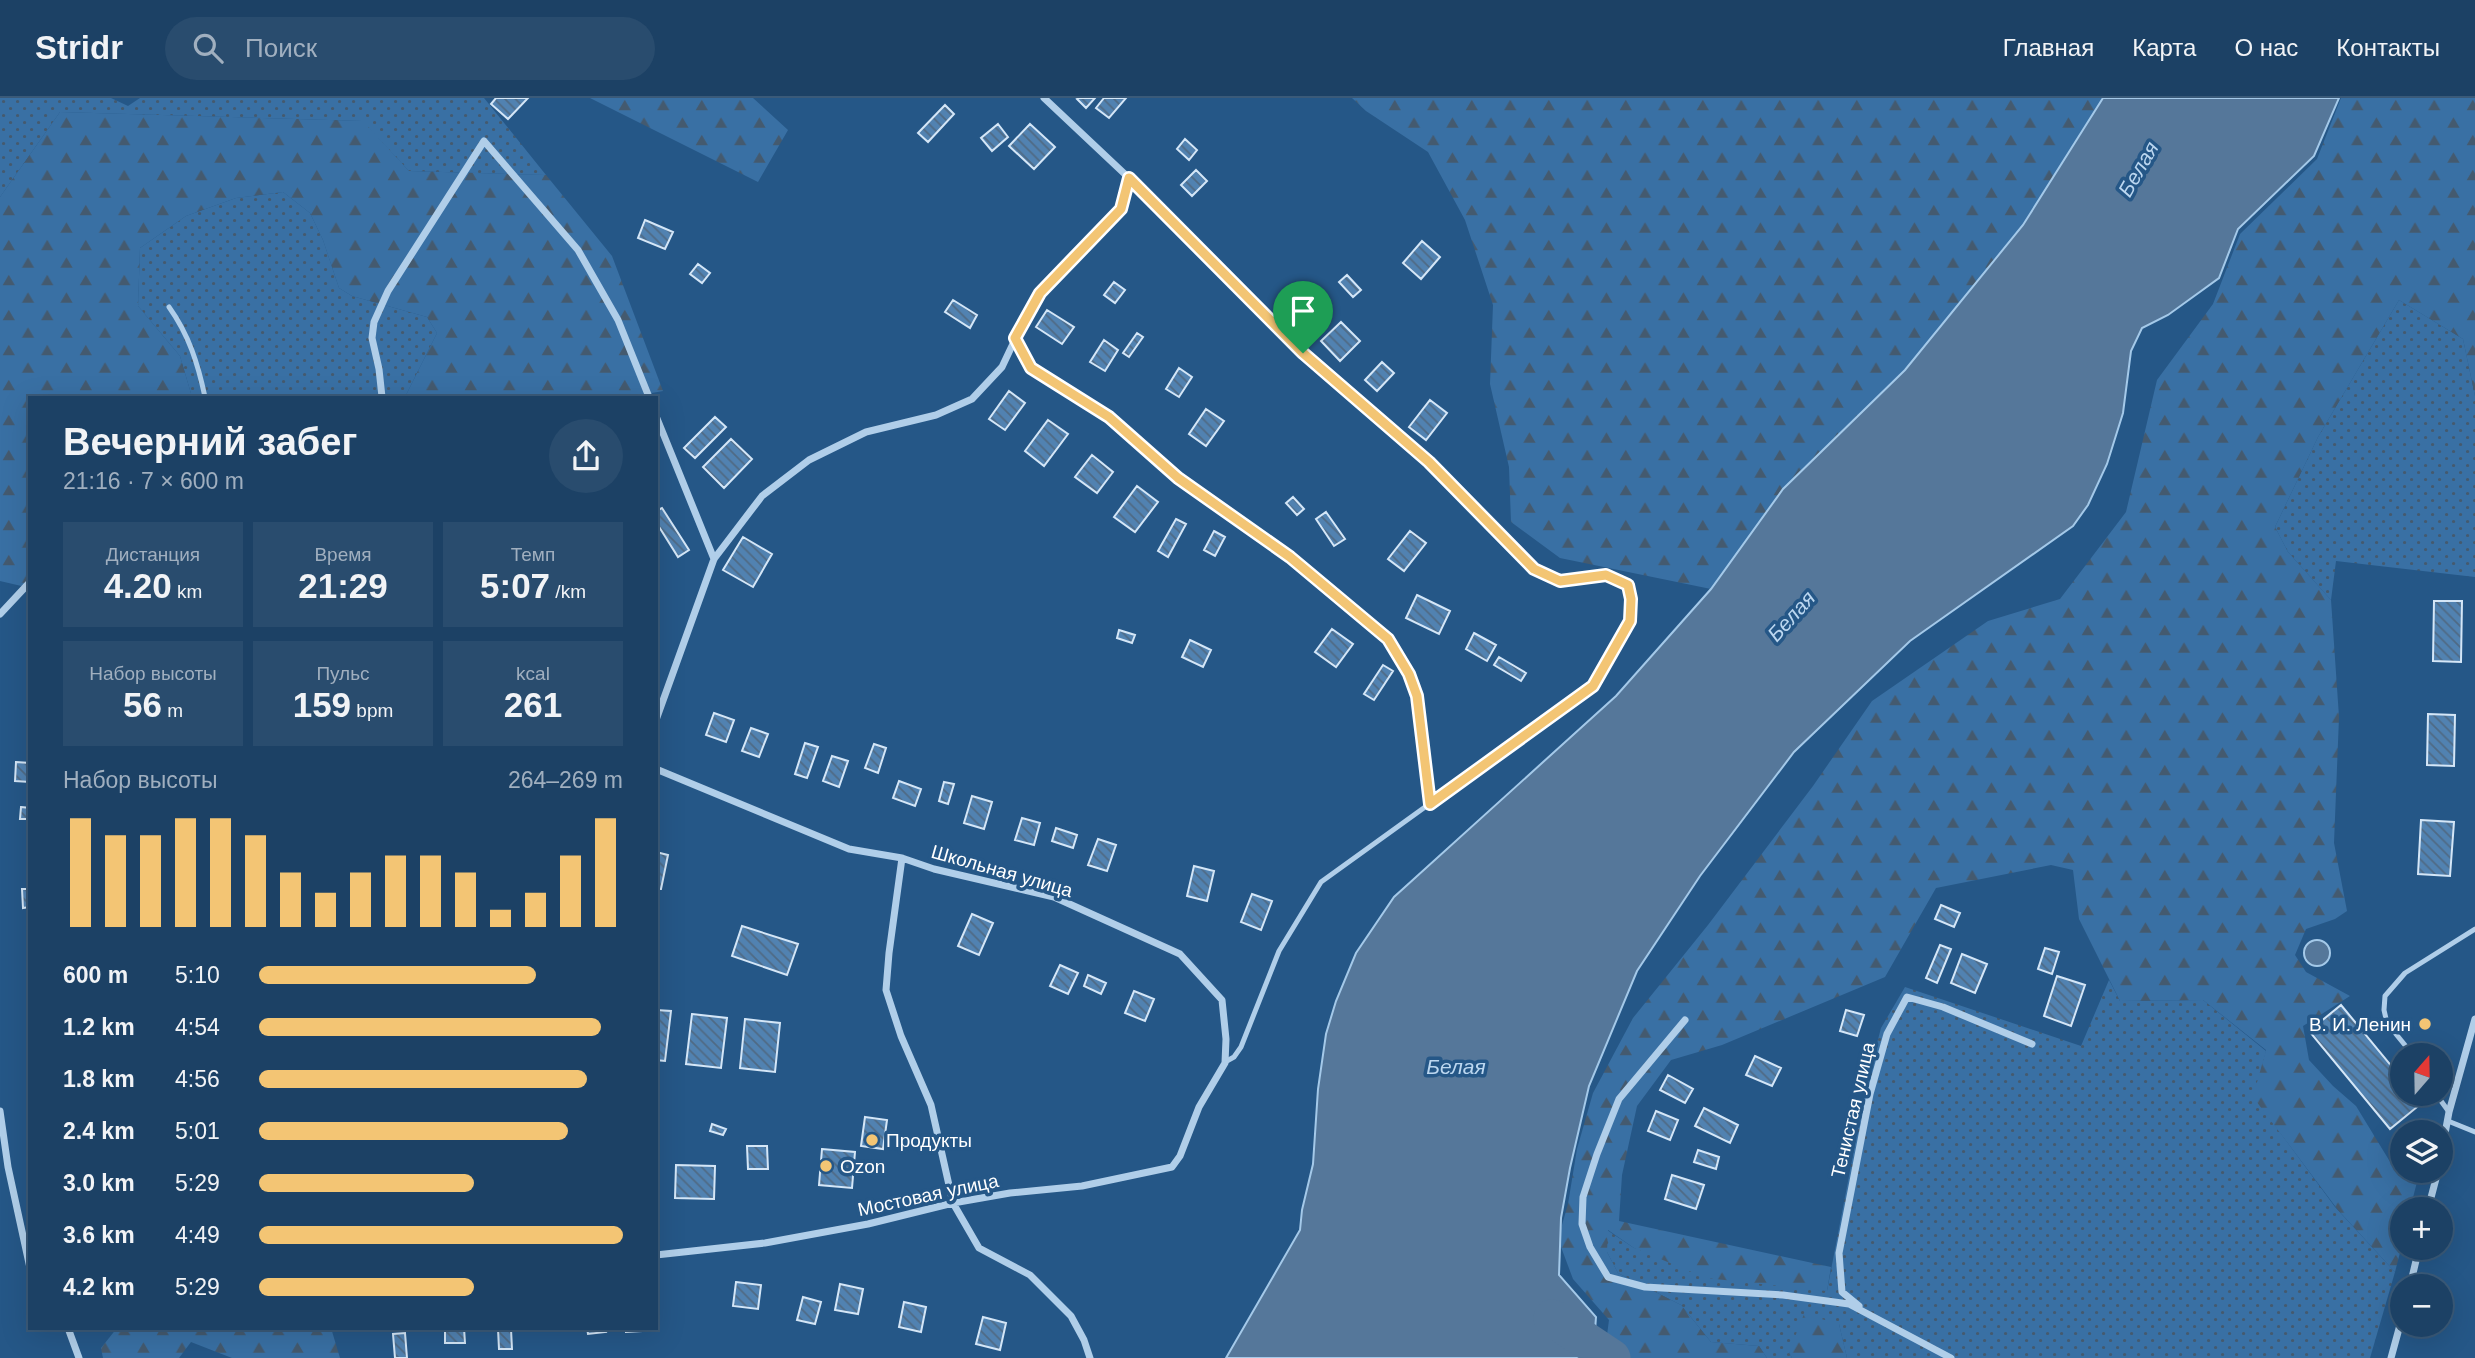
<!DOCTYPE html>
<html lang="ru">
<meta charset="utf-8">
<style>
body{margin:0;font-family:Helvetica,sans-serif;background:#294c6e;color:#f1f3f6;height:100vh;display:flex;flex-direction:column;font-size:26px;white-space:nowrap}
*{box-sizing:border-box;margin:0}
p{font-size:23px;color:#a0afbf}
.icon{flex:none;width:38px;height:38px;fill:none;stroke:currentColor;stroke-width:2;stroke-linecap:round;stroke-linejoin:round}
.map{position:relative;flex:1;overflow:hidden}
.drawer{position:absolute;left:28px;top:298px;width:630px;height:934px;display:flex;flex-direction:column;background:#1c4165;border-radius:0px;box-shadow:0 7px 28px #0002,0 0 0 2px #3a5a79}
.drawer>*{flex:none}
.needle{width:46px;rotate:20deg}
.tools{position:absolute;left:2390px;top:945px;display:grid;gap:14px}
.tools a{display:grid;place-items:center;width:63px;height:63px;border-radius:50%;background:#1c4165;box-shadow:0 7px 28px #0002,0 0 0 2px #3a5a79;font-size:35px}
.pin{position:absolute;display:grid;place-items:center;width:60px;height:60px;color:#fff;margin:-72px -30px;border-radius:50% 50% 50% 0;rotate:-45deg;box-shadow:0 0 7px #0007}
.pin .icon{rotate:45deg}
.round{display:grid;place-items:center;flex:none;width:74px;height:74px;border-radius:37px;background:#294c6e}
.headline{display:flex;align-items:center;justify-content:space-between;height:119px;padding:0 35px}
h1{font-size:38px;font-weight:700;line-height:52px}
.stats{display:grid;grid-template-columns:repeat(3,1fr);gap:10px;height:119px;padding:7px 35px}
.stats div{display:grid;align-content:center;border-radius:0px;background:#294c6e;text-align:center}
.stats b{font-size:35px;font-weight:700}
.stats small{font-size:19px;font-weight:400}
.stats p{font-size:19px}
.chart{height:196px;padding:14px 35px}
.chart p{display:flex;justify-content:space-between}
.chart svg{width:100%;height:126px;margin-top:7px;stroke:#f3c574;stroke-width:6}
ul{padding:0 35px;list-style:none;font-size:23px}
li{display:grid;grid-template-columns:112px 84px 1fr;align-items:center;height:52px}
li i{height:18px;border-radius:9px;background:#f3c574}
header{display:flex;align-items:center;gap:42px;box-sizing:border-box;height:98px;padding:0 35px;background:#1c4165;border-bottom:2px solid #3a5a79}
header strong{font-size:33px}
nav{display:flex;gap:38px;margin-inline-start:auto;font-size:24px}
.search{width:490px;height:63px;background:#294c6e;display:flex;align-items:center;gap:18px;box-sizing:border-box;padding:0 24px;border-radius:38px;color:#a0afbf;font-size:26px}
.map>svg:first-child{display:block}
.grass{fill:url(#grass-dots)}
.forest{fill:url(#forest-firs)}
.water{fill:#55779a;stroke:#a4c9e9;stroke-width:2}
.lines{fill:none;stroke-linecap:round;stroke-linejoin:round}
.river{stroke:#55779a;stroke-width:37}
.building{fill:url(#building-back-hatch);stroke:#d4e6f7;stroke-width:2}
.service{stroke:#b0cee9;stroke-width:5}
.minor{stroke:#b0cee9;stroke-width:7}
.route-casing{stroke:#fff;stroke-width:14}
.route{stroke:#f3c574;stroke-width:9}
.poi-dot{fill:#f3c574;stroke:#255787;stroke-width:2.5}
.labels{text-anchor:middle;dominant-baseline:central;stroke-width:7;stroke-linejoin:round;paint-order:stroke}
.street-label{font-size:19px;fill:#fff;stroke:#255787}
.poi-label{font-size:19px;fill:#fff;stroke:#255787;text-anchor:start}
.water-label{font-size:21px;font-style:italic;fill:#bcd7f0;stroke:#255787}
</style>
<header>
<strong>Stridr</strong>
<div class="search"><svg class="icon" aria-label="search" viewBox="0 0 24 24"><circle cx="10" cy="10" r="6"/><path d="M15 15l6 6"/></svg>Поиск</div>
<nav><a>Главная</a><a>Карта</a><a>О нас</a><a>Контакты</a></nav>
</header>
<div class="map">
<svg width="2475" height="1260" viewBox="0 0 2475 1260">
<defs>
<pattern id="grass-dots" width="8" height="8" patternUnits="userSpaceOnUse" patternTransform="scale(1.75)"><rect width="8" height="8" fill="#3970a4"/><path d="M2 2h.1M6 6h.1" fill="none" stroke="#445a6f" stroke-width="1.8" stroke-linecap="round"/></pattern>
<pattern id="forest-firs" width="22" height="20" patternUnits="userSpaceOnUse" patternTransform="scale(1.75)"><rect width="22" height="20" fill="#3970a4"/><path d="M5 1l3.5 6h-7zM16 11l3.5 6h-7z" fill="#445a6f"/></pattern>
<pattern id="building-back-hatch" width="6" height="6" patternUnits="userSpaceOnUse" patternTransform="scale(1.75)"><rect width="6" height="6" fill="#5182b1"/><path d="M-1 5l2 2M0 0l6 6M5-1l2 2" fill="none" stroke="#4f6a84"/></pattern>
</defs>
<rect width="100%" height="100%" fill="#255787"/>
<path class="grass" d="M0,0H111L128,8L140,0H484L546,77L409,73L362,23L60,14L0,99Z
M283,94L310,115L323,142L339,190L352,198L427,219L437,235L405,299H192L180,258L138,208L140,150L186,118L236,100Z
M2399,202L2463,241L2475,298V479L2336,463L2331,502L2288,454L2275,429L2318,339Z
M2109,882L2120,903L2203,902L2266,953L2254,999L2335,1109L2395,1174L2370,1260H1847L1839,1226L1789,1254L1792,1260H1767L1759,1248L1711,1244L1681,1207L1618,1175L1607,1154V1132L1634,1150L1827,1193L1867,984L1881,930L1905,889L2081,948Z"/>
<path class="forest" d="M590,0H753L788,32L758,84Z
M1352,0H2103L2023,127L1905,272L1783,391L1711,491L1560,460L1511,424L1509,369L1490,286L1493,207L1465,122L1428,54L1366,13Z
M2341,0H2475V298L2463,241L2399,202L2318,339L2275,429L2288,454L2331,502L2339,619L2334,745L2347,813L2335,821L2306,831L2295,857L2306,874L2350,898L2303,928L2309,962L2333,988L2356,1008L2392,1067L2417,1084L2410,1111H2403V1143L2395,1174L2338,1112L2253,999L2266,952L2203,902L2120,903L2079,821L2073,772L2051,767L1936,790L1885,879L1722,947L1671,962L1637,1008L1622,1077L1619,1123L1831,1169L1827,1193L1706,1180L1634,1150L1608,1132L1607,1154L1618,1175L1681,1207L1711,1244L1759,1248L1767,1260H1604L1609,1222L1573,1181L1558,1141L1568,1106L1577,1051L1593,995L1633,920L1708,827L1813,688L1872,603L1988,523L2060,501L2126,414L2157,282L2213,206L2240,136L2317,61Z
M60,14L363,23L409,73L546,77L612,158L663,293L629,299H405L437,235L427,219L352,198L339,190L323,142L310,115L283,94L236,100L186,118L140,150L138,208L180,258L192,299H30V490L0,483V99Z
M1804,1216L1839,1226L1847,1260H1792L1789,1254Z
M117,1230H331L340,1260H232L191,1244L179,1260H103L101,1250Z"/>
<path class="water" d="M2103,0H2339L2314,58L2238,131L2219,180L2168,217L2142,230L2131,253L2123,315L2107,366L2088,407L2073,428L1910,543L1794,654L1700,778L1637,873L1589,988L1570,1070L1561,1120L1559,1177L1596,1219L1593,1260H1226L1300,1132L1302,1112L1313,1066L1318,991L1326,936L1336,903L1356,855L1394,799L1616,598L1711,491L1783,391L1905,272L2023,127Z
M2304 855a13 13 0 1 1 26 0a13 13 0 1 1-26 0Z"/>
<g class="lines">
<path class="river" d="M1552,1220L1612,1260"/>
</g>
<path class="building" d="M496,0H528L508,21L491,6Z
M1079,0H1095L1086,10L1077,1Z
M1104,0H1126L1109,20L1096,10Z
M945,7L954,16L928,44L918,35Z
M998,26L1008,39L992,53L981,40Z
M1030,26L1055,49L1034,71L1009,48Z
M1185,41L1197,52L1189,62L1177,51Z
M1196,72L1207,83L1192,98L1181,87Z
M645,122L673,134L665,151L638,140Z
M1422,143L1440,159L1421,181L1403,165Z
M698,166L710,175L702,185L690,176Z
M1347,177L1361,192L1353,199L1339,184Z
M1114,184L1125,192L1115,205L1104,197Z
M953,202L977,217L970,230L945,214Z
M1047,212L1074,229L1062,246L1036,229Z
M1341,224L1360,243L1340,263L1321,243Z
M1137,235L1143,239L1129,259L1123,255Z
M1104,242L1118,252L1105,273L1090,264Z
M1382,264L1394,275L1377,293L1365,282Z
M1179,270L1192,279L1179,299L1166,291Z
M1009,293L1025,305L1005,332L989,321Z
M1430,302L1447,315L1426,342L1409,329Z
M1206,311L1224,323L1206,348L1189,336Z
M715,319L726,329L695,360L684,350Z
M1048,322L1068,336L1044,368L1025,353Z
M731,341L752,361L724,390L703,369Z
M1092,357L1113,374L1097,395L1075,379Z
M1137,388L1158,404L1135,434L1114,419Z
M1293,399L1304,411L1297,417L1286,405Z
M662,410L689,452L678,459L656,424V413Z
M1326,414L1345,441L1334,448L1316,421Z
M1176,421L1186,426L1168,459L1158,453Z
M1214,433L1225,439L1215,458L1204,452Z
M1410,433L1426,445L1404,473L1388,461Z
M743,439L772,456L753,489L723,472Z
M1417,497L1450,513L1439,536L1406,520Z
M2434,503H2462L2461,564L2433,563Z
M1332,531L1353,546L1336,569L1315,554Z
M1119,532L1135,537L1132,545L1117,540Z
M1474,535L1496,547L1487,563L1466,551Z
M1190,542L1211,552L1203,569L1182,559Z
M1499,559L1526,575L1521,583L1494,567Z
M1383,567L1393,573L1374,602L1364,596Z
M714,615L734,622L726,644L706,637Z
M2428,616L2455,617L2454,668L2427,667Z
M751,630L768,636L759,659L742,653Z
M805,645L818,649L807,680L795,676Z
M874,646L886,650L878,675L865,670Z
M832,658L848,663L839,689L823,683Z
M16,664L30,665V684L15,683Z
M899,683L921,691L915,708L893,700Z
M944,684L954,686L948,706L939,703Z
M972,698L992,704L984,731L964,725Z
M21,709L30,710V721H20Z
M1022,720L1040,725L1034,747L1015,742Z
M2421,722L2454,724L2450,778L2418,776Z
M1056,730L1077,737L1073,750L1052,743Z
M1098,741L1116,747L1107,773L1088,767Z
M656,754L668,757L661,791H656Z
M1194,768L1214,773L1207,803L1187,798Z
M22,791H30V809L23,810Z
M1252,796L1272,803L1261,832L1241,824Z
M1941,807L1960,815L1954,829L1935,821Z
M972,816L993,825L979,857L958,848Z
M742,828L798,846L787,877L732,858Z
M1940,847L1951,851L1937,885L1926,880Z
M2045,850L2059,854L2052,876L2038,871Z
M1962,856L1987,866L1975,895L1951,885Z
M1060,867L1078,875L1068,896L1050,888Z
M1088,877L1106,885L1101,896L1084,888Z
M2057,878L2085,887L2071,928L2044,918Z
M1134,893L1154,901L1145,923L1125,915Z
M2341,907L2403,982V996H2414L2422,1005L2390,1031L2309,933Z
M656,912L671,913L665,963L656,962Z
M1846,912L1864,917L1857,938L1840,933Z
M692,916L727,920L721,970L686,966Z
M745,921L780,925L775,974L740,970Z
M1755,958L1781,970L1772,988L1746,977Z
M1668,977L1693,991L1685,1005L1660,992Z
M1704,1010L1738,1027L1730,1045L1695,1028Z
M1656,1013L1678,1022L1670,1042L1648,1033Z
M865,1019L887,1022L883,1051L861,1048Z
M712,1026L726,1031L723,1037L710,1033Z
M747,1048H767L768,1071H748Z
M822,1051L855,1054L852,1090L819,1087Z
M1698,1052L1719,1059L1716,1071L1694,1064Z
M676,1067L715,1068L714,1101L675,1100Z
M1672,1077L1704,1087L1696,1111L1665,1101Z
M736,1184L761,1187L758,1211L733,1208Z
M840,1186L863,1191L858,1216L835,1212Z
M656,1197L659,1232L626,1234V1230H656Z
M803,1199L821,1204L815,1226L797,1222Z
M904,1204L926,1209L921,1234L899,1229Z
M983,1219L1006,1225L1000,1252L976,1246Z
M445,1230H464L465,1245H445Z
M587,1230H605L606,1234L588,1236Z
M498,1231H511L512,1251H499Z
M405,1235L407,1260H395L393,1236Z"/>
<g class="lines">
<path class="service" d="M169,209C189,237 198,266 205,299
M2413,957L2387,925L2384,912L2385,898L2405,875L2475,831
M1225,964L1234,959L1241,949L1279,853L1321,784L1593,588L1630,523
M2436,996L2449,1014
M2448,1023L2475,1034"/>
<path class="minor" d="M1044,0L1129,80L1303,255L1429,364L1534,471L1560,483L1606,477L1628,487L1631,501L1630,523
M1015,240L1032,270L1109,319L1178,380L1290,459L1388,541L1409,576L1417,598L1430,706
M382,299L379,271L372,240L374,224L388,193L484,43L578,152L618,222L649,299
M656,318L714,461
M0,516L30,484
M656,622L714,461L762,398L809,362L866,334L936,317L972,301L1002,269L1027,216L1040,195L1121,111L1129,80
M656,671L849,751L902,760L934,771L1054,799L1180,856L1222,902L1226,941L1225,965L1199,1009L1180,1058L1172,1069L1082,1088L1010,1095L953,1105L868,1126L765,1145L656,1157
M902,760L889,855L886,892L901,938L931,1007L953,1105L979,1150L1030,1177L1071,1218L1084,1242L1090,1260
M1685,922L1619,1001L1597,1056L1583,1099L1582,1126L1590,1149L1608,1179L1645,1189L1783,1197L1849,1206L1951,1260
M0,1013L8,1069L30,1170
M2441,1057L2449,1014L2475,921
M2428,1111L2438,1073
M2410,1188L2419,1150
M1859,1208L1842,1194L1839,1155L1870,996L1887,936L1907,899L1943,909L2032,946
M68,1230L79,1260
M2391,1260L2403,1216"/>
</g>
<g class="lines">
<defs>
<path id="route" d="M1129,80L1303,255L1429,364L1534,471L1560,483L1606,477L1628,487L1631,501L1630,523L1593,588L1430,706L1417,598L1409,576L1388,541L1290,459L1178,380L1109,319L1031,270L1015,240L1040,195L1121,111Z"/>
</defs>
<use href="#route" class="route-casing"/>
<use href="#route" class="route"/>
</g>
<g class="poi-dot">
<circle cx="2425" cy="926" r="7"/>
<circle cx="872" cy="1042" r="7"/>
<circle cx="826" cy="1068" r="7"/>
</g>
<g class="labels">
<g class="street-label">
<text transform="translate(1002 773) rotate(16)">Школьная улица</text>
<text transform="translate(1853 1012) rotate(-77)">Тенистая улица</text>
<text transform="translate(928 1097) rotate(-12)">Мостовая улица</text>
</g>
<g class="poi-label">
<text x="2411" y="926" text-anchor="end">В. И. Ленин</text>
<text x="886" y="1042">Продукты</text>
<text x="840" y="1068">Ozon</text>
</g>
<g class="water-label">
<text transform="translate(2138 71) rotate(-60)">Белая</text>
<text transform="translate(1791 518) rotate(-48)">Белая</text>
<text x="1456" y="968">Белая</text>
</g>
</g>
</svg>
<div class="tools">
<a><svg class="needle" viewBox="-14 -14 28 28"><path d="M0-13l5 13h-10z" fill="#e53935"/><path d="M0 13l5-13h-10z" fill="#a0afbf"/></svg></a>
<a><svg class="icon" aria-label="layers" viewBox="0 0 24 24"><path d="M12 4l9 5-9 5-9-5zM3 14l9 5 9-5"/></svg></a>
<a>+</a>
<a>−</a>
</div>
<div class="pin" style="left:1303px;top:255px;background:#1e9e55"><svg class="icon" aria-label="arrive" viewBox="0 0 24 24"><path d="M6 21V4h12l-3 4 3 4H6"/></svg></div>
<section class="drawer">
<div class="headline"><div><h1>Вечерний забег</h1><p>21:16 · 7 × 600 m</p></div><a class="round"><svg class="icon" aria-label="share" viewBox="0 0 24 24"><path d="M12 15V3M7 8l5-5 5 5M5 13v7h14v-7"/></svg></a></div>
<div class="stats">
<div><p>Дистанция</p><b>4.20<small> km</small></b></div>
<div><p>Время</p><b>21:29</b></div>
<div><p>Темп</p><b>5:07<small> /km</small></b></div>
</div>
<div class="stats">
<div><p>Набор высоты</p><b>56<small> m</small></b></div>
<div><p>Пульс</p><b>159<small> bpm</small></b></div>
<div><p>kcal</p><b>261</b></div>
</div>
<div class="chart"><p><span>Набор высоты</span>264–269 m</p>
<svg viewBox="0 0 160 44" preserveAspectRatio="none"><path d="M5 44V6M15 44V12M25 44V12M35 44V6M45 44V6M55 44V12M65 44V25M75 44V32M85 44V25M95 44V19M105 44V19M115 44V25M125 44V38M135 44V32M145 44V19M155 44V6"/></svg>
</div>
<ul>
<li><b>600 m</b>5:10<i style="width:76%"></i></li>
<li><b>1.2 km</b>4:54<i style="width:94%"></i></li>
<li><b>1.8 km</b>4:56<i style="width:90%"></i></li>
<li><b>2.4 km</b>5:01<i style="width:85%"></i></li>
<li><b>3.0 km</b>5:29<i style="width:59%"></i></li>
<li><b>3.6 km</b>4:49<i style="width:100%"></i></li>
<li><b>4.2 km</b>5:29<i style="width:59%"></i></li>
</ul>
</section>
</div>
